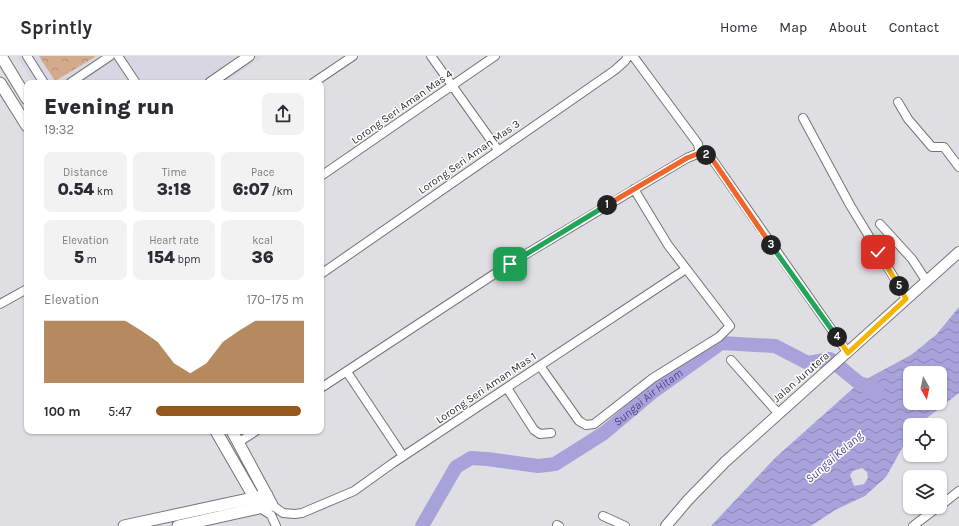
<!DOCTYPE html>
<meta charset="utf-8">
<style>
body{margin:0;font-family:Karla,sans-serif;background:#f2f2f3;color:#2b2b33;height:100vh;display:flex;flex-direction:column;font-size:15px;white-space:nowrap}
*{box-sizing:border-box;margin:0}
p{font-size:13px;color:#7c7c81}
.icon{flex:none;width:22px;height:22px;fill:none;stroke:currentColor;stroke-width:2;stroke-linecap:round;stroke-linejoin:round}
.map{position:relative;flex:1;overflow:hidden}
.details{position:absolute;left:24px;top:24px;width:300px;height:354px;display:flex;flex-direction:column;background:#fff;border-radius:8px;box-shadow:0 1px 3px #0004}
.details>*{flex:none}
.needle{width:26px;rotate:171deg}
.controls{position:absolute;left:903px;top:310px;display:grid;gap:8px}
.controls a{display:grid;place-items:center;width:44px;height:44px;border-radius:8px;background:#fff;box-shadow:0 1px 3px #0004;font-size:20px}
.pin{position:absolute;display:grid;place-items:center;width:34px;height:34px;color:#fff;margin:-17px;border-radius:8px;box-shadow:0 2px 6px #0006}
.km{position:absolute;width:20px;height:20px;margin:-10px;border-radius:50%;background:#222;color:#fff;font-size:11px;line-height:20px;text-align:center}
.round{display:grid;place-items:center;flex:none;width:42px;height:42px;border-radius:8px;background:#f2f2f3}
.head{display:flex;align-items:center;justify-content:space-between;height:68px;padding:0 20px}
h1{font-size:22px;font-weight:800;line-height:30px}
.metrics{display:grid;grid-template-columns:repeat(3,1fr);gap:6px;height:68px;padding:4px 20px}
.metrics div{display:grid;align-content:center;border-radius:8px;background:#f2f2f3;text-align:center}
.metrics b{font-size:17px;font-weight:800}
.metrics small{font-size:11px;font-weight:400}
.metrics p{font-size:11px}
.chart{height:112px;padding:8px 20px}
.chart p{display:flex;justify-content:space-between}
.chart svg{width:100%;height:72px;margin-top:4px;fill:#96591c;opacity:.7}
ul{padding:0 20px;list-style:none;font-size:13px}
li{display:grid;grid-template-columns:64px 48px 1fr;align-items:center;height:30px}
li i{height:10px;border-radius:5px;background:#96591c}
header{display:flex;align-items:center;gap:24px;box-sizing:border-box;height:56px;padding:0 20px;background:#fff;border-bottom:1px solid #e1e1e2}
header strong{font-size:19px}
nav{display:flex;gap:22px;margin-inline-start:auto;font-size:14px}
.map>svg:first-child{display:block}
.built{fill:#d7d6e2}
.park{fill:url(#park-crowns)}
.water{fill:url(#water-waves);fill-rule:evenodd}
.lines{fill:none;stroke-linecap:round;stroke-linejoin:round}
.river{stroke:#a8a2db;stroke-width:14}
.minor-casing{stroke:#737376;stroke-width:10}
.tertiary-casing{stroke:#737376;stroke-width:12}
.secondary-casing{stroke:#737376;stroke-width:13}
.minor{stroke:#fff;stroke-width:8}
.tertiary{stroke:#fff;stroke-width:10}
.secondary{stroke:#fff;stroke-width:11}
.split-1-casing{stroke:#fff;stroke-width:8}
.split-2-casing{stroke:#fff;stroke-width:8}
.split-3-casing{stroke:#fff;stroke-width:8}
.split-4-casing{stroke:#fff;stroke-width:8}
.split-5-casing{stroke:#fff;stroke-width:8}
.split-6-casing{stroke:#fff;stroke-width:8}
.split-1{stroke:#22a559;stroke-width:5}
.split-2{stroke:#f0652b;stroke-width:5}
.split-3{stroke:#f0652b;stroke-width:5}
.split-4{stroke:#22a559;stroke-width:5}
.split-5{stroke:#f5b400;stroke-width:5}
.split-6{stroke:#f5b400;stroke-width:5}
.labels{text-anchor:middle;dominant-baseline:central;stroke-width:3;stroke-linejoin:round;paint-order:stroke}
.street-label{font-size:11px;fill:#2f2f30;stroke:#fff}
.water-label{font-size:12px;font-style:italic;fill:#51458b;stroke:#fff}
</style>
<header>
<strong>Sprintly</strong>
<nav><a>Home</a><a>Map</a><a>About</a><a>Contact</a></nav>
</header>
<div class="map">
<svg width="959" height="470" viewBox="0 0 959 470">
<defs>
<pattern id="park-crowns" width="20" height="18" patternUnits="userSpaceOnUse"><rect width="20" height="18" fill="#d3ab8b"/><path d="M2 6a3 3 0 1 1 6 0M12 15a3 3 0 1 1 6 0" fill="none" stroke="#ac8c72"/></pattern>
<pattern id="water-waves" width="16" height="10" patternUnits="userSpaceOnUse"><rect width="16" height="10" fill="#a8a2db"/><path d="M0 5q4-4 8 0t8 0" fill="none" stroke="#8984b2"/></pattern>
</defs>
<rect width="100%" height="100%" fill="#dfdfe3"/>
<path class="built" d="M17,0H264L225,27H33Z"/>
<path class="park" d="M39,0H94L95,1L55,25Z"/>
<path class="water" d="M959,251V337L918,369H910V378L886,421L865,440L835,454L811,470H711L775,402L859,327L911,299L936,279ZM910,317H940V347H910ZM862,412L867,416L868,422L864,428L854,430L850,419L853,415Z"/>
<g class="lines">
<path class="river" id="s1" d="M422,470L456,411L471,402L487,403L538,410L555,408L604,377L654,335L721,287L775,290L808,307L830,303L859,327L877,333"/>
<defs>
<path id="minor" d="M27,0L44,27
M118,0L136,27
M431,0L498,94
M633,0L698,88L700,98
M70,27L110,0
M313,27L353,0
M898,46L908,63L932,91H944L959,111
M803,62L850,149L907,243
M321,120L495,0
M880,168L912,203L927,226
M321,218L615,14L625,5L628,0
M0,248L27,233
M731,304L778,357
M540,310L579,365L586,369L594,368L653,322L719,281L730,270L668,189L634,133
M347,316L403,400
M321,332L511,207L687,102L697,98L710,100L848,297
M507,332L534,374L540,378L551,377
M239,386L256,375
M272,449L283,457L295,458L302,457L354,435L393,407L686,213
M940,450L959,435
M260,452L271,459L276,470
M603,460L625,470
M557,469L559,470
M913,470L938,451"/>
<path id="tertiary" d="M210,27L249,0
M666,470L688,444L725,406L959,196"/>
<path id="secondary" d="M1,0L27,43
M0,27L27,70
M216,375L258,448
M124,470L267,439
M178,470L272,449L232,375"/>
</defs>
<use href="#minor" class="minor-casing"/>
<use href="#tertiary" class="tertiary-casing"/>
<use href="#secondary" class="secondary-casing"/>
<use href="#minor" class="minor"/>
<use href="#tertiary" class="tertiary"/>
<use href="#secondary" class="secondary"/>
</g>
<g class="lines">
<defs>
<path id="split-1" d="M510,208L607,149"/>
<path id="split-2" d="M607,149L687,102L697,98L706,99"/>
<path id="split-3" d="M706,99L710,100L771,189"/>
<path id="split-4" d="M771,189L837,281"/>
<path id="split-5" d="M837,281L848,297L906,243L899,230"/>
<path id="split-6" d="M878,196L899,230"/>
</defs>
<use href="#split-1" class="split-1-casing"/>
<use href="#split-2" class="split-2-casing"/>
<use href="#split-3" class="split-3-casing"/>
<use href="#split-4" class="split-4-casing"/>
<use href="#split-5" class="split-5-casing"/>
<use href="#split-6" class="split-6-casing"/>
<use href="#split-1" class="split-1"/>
<use href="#split-2" class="split-2"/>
<use href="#split-3" class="split-3"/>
<use href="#split-4" class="split-4"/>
<use href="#split-5" class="split-5"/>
<use href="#split-6" class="split-6"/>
</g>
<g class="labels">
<g class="street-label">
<text transform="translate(402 51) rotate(-35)">Lorong Seri Aman Mas 4</text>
<text transform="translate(469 101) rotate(-35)">Lorong Seri Aman Mas 3</text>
<text transform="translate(801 321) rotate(-41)">Jalan Jurutera</text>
<text transform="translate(486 332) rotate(-34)">Lorong Seri Aman Mas 1</text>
</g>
<g class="water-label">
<text stroke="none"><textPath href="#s1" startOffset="285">Sungai Air Hitam</textPath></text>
<text transform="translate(834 401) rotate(-41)">Sungai Kelang</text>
</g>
</g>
</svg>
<div class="controls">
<a><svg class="needle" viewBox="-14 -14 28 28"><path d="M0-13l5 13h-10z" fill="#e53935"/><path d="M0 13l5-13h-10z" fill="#7c7c81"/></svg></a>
<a><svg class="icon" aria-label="locate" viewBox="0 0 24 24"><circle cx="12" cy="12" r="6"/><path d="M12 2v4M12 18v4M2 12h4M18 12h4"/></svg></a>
<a><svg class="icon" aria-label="layers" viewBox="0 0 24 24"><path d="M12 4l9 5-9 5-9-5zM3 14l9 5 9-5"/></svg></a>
</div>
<div class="pin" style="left:510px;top:208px;background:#1e9e55"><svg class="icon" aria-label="arrive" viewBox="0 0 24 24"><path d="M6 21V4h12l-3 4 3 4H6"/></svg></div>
<div class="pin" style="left:878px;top:196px;background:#d93025"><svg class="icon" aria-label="check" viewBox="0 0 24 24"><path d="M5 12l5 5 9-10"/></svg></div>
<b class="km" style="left:607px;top:149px">1</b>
<b class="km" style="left:706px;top:99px">2</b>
<b class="km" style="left:771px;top:189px">3</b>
<b class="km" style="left:837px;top:281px">4</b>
<b class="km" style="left:899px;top:230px">5</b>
<section class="details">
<div class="head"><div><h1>Evening run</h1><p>19:32</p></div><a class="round"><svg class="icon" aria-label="share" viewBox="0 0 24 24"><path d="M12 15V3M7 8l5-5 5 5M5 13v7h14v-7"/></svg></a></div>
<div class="metrics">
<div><p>Distance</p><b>0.54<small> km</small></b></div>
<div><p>Time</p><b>3:18</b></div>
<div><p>Pace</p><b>6:07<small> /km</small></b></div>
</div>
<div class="metrics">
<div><p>Elevation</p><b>5<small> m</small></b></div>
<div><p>Heart rate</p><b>154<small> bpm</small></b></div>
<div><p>kcal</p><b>36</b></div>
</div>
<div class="chart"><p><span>Elevation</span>170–175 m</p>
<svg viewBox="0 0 160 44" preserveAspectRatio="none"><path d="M0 44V6L10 6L20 6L30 6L40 6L50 6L60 12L70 19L80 32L90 38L100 32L110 19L120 12L130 6L140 6L150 6L160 6V44z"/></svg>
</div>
<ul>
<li><b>100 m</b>5:47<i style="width:98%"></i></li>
</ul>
</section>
</div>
